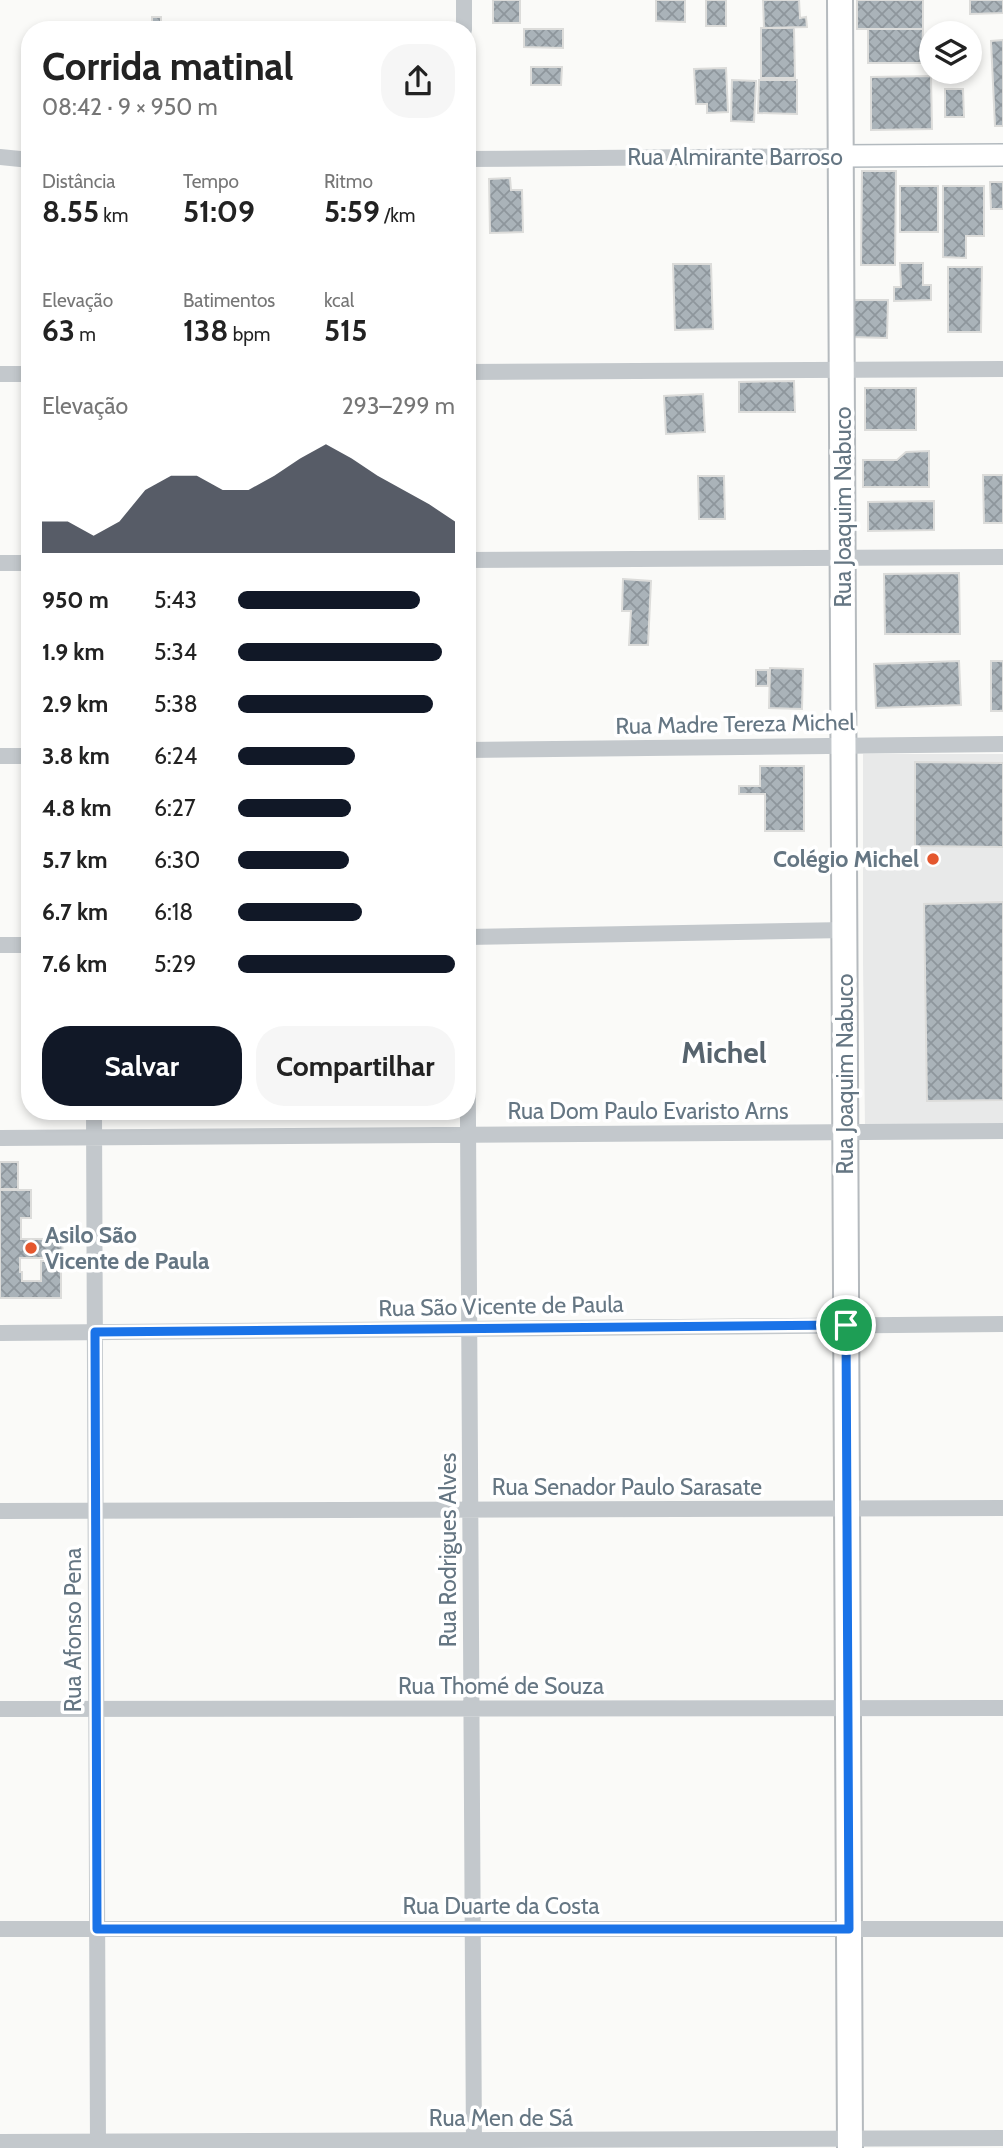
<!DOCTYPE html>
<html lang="pt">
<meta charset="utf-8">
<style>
body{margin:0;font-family:Cabin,sans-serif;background:#f6f6f6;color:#222;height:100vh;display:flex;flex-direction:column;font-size:26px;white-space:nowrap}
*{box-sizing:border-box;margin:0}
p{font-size:23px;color:#767676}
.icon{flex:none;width:38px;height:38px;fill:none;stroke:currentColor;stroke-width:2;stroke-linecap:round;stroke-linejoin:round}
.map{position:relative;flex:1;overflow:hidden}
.drawer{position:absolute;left:21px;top:21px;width:455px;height:1099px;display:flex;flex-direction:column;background:#fff;border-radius:28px;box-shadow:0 4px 10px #0003}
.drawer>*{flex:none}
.buttons{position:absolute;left:919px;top:21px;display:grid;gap:14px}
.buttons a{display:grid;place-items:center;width:63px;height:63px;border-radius:50%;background:#fff;box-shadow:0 4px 10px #0003;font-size:35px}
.pin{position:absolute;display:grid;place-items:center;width:60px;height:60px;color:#fff;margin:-30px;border:4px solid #fff;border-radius:50%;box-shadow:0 2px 7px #0007}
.round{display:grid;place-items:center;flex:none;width:74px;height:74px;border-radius:28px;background:#f6f6f6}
.summary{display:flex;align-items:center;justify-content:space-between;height:119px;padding:0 21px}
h1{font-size:38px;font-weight:700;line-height:52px}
.figures{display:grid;grid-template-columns:repeat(3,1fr);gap:10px;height:119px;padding:7px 21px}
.figures div{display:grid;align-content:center}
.figures b{font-size:30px;font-weight:700}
.figures small{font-size:19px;font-weight:400}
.figures p{font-size:19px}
.chart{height:196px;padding:14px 21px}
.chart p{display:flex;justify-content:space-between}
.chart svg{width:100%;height:126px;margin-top:7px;fill:#111827;opacity:.7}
.action{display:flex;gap:14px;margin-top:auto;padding:14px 21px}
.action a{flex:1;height:80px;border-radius:28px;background:#111827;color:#fff;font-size:28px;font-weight:700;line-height:80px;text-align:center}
.action a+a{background:#f6f6f6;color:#222}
ul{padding:0 21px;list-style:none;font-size:23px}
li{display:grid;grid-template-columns:112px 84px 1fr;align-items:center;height:52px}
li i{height:18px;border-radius:9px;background:#111827}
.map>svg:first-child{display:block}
.built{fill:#e8e9e9}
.building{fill:url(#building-cross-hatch);stroke:#dcdcda;stroke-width:2}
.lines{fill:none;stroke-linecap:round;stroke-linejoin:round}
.secondary-casing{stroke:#b3babf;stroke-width:24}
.primary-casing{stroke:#b5babe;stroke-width:28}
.minor{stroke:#c3c8cc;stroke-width:16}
.secondary{stroke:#fff;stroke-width:21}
.primary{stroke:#fff;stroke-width:24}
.route-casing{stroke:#fff;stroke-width:14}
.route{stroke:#1a73e8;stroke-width:9}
.poi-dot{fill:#e4572e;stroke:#fff;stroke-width:2.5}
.labels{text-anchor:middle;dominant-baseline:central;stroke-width:7;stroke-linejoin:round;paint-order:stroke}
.street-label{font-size:23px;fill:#657683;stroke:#fff}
.poi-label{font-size:23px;font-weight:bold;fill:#657683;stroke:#fff;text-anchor:end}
.district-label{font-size:30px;font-weight:bold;fill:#57646e;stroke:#fff}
</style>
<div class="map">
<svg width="1003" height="2148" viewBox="0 0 1003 2148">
<defs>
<pattern id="building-cross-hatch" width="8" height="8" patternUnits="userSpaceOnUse" patternTransform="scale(1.75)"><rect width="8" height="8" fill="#aab3b9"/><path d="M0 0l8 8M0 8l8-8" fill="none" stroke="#8e969c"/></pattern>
</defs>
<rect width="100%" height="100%" fill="#fafaf8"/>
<path class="built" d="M863,754H1003V1126L865,1128L863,963Z"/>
<path class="building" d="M493,0H520V23H493Z
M656,0H685V22L656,21Z
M706,0H726V26H706Z
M763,0H799L800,18L806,17L807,27L764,28Z
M857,0H923V29H857Z
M970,0H1003V13L970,14Z
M152,17H161V30H152Z
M761,28H794L795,78H761Z
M524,29H563V48L524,47Z
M868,29H923L922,63H868Z
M1003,40V126H995L991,41Z
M531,67H562L561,85H531Z
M726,68L728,112L707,113V104H696L694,69Z
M931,76L932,129L871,130V77Z
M732,80L756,81L754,122L731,121Z
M759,80H797V114L758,113Z
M945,89H963L964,117H945Z
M862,171H896L895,265H861Z
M510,178L511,190H522L523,232L490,233L489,179Z
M990,182H1003V209H991Z
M900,186H938V232H900Z
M943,186H984V236H966V258L943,257Z
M900,263H923V285H931V300L894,301V287H901Z
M673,264H711L713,329L675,330Z
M948,267H982L981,332H948Z
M852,300H888L887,338L852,337Z
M794,381L795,412H739V382Z
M865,388H916V430H865Z
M703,394L705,432L666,434L664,396Z
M929,451V487H863V460H897L906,452Z
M983,475H1003V523H984Z
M698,476H724L725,519H699Z
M934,501V530L868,531V502Z
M959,573L960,634H885L884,574Z
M623,579L651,581L648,645H629L631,611H622Z
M959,661L961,705L876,708L874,664Z
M991,661H1003V711H991Z
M770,668L803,669L802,709L769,708Z
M756,670H768V686H756Z
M915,762L1003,763V847L915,846Z
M760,766H804V831H765V794H739V786H760Z
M1003,902V1100L927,1101L924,904Z
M0,1162H18V1189H0Z
M0,1190H31V1218H21V1239H62L63,1258H20V1272H22V1281H41V1261H61V1298H0Z"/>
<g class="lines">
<defs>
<path id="secondary" d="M841,156L1003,155"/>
<path id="primary" d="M840,0L850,2148"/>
</defs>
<use href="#secondary" class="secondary-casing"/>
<use href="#primary" class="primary-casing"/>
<path class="minor" d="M464,30V0
M0,157L30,160
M467,159L841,156
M467,372L1003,369
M0,374H30
M467,560L1003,557
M0,563H30
M467,750L1003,744
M0,756H30
M467,937L845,930
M0,945H30
M467,951L474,2148
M94,1111L98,2148
M0,1138L1003,1131
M0,1333L1003,1324
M0,1511L1003,1508
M0,1709L1003,1708
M0,1929H1003
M0,2142L1003,2138"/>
<use href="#secondary" class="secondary"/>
<use href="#primary" class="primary"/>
</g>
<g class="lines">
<defs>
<path id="route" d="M846,1325L849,1929H97L95,1332Z"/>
</defs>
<use href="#route" class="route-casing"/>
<use href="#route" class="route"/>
</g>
<g class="poi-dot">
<circle cx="933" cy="859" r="7"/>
<circle cx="31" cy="1248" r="7"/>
</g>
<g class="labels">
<g class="street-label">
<text x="735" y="157">Rua Almirante Barroso</text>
<text transform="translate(843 507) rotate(-90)">Rua Joaquim Nabuco</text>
<text transform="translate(735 724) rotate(-1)">Rua Madre Tereza Michel</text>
<text transform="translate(845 1074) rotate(-90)">Rua Joaquim Nabuco</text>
<text x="648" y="1111">Rua Dom Paulo Evaristo Arns</text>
<text transform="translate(501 1306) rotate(-1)">Rua São Vicente de Paula</text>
<text x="627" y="1487">Rua Senador Paulo Sarasate</text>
<text transform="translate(448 1550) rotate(-90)">Rua Rodrigues Alves</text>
<text transform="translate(73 1630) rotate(-90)">Rua Afonso Pena</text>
<text x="501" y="1686">Rua Thomé de Souza</text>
<text x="501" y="1906">Rua Duarte da Costa</text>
<text x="501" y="2118">Rua Men de Sá</text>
</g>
<g class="poi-label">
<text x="919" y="859">Colégio Michel</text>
<text x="45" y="1235" text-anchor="start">Asilo São<tspan x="45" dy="26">Vicente de Paula</tspan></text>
</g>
<g class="district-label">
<text x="724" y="1052">Michel</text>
</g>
</g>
</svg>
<div class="buttons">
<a><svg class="icon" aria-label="layers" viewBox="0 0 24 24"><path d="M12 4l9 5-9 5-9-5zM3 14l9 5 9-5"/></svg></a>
</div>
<div class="pin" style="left:846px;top:1325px;background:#1e9e55"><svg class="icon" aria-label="arrive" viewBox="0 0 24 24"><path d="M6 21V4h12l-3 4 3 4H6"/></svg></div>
<section class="drawer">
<div class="summary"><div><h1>Corrida matinal</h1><p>08:42 · 9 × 950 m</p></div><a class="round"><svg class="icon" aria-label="share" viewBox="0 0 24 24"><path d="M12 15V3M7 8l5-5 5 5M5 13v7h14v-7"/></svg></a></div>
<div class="figures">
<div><p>Distância</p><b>8.55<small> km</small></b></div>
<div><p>Tempo</p><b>51:09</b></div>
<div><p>Ritmo</p><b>5:59<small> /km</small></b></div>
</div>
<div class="figures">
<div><p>Elevação</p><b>63<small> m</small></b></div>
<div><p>Batimentos</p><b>138<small> bpm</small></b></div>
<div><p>kcal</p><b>515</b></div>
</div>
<div class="chart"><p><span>Elevação</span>293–299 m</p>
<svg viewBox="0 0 160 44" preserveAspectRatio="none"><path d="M0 44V33L10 33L20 38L30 33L40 22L50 17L60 17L70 22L80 22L90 17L100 11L110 6L120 11L130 17L140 22L150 27L160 33V44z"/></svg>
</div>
<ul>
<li><b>950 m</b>5:43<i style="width:84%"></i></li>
<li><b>1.9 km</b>5:34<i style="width:94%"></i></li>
<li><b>2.9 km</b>5:38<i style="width:90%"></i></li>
<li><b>3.8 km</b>6:24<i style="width:54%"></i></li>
<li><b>4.8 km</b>6:27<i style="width:52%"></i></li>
<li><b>5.7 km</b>6:30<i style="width:51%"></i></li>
<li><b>6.7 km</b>6:18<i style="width:57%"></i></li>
<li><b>7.6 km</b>5:29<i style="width:100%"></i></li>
</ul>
<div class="action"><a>Salvar</a><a>Compartilhar</a></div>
</section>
</div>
